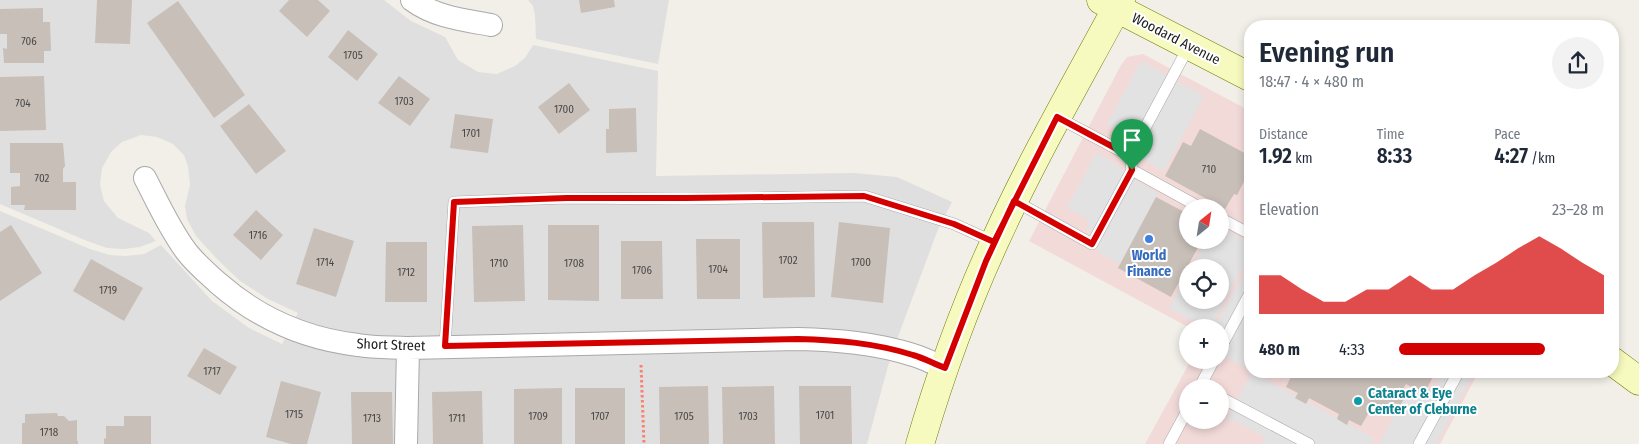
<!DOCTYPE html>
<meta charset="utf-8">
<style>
body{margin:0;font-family:"Fira Sans Condensed",sans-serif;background:#f2f2f3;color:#1f2937;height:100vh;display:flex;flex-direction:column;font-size:19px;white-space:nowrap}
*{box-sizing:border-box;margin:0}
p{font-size:16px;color:#747a83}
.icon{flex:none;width:28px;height:28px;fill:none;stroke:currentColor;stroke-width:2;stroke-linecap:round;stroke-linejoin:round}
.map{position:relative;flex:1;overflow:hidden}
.sheet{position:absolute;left:1244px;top:20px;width:375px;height:358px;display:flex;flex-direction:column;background:#fff;border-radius:20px;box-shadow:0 2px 8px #0003}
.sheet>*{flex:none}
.needle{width:32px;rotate:30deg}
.buttons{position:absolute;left:1179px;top:199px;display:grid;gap:10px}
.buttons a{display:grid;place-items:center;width:50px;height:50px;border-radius:50%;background:#fff;box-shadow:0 2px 8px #0003;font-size:25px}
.pin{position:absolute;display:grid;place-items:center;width:42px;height:42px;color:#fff;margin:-51px -21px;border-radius:50% 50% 50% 0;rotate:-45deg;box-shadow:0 0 5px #0007}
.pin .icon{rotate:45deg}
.round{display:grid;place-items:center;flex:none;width:52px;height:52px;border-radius:26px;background:#f2f2f3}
.summary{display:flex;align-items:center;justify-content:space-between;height:85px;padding:0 15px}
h1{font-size:28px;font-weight:600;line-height:38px}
.metrics{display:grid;grid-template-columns:repeat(3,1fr);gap:8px;height:85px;padding:5px 15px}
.metrics div{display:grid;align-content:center}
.metrics b{font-size:21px;font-weight:600}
.metrics small{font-size:14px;font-weight:400}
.metrics p{font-size:14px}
.chart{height:140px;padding:10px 15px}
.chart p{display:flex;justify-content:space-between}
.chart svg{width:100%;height:90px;margin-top:5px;fill:#d40000;opacity:.7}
ul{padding:0 15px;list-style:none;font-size:16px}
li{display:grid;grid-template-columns:80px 60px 1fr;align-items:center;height:38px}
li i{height:12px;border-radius:6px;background:#d40000}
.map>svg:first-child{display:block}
.residential{fill:#e0dfdf}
.commercial{fill:#f2dad9;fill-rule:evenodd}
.parking{fill:#e2e2e2}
.building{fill:#c7bfb8}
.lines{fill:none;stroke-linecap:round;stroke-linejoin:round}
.lane-casing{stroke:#a9a9a9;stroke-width:12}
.street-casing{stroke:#a9a9a9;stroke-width:24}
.secondary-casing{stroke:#707d05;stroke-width:29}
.path{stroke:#fa8072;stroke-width:3;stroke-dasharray:2.5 2.5;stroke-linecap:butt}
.lane{stroke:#fff;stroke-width:11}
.street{stroke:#fff;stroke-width:22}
.secondary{stroke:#f7fabf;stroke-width:28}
.route-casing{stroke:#fff;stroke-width:10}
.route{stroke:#d40000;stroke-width:6}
.shop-dot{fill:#3f7fe0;stroke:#fff;stroke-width:2}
.culture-dot{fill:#0f9aa8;stroke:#fff;stroke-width:2}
.labels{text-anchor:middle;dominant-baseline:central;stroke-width:4;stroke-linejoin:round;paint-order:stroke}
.number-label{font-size:11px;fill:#4b4948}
.street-label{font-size:14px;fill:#222;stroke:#fff}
.shop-label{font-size:14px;font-weight:bold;fill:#366cbe;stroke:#fff}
.culture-label{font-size:14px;font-weight:bold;fill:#0d838f;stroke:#fff;text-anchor:start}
</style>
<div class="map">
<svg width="1639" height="444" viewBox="0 0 1639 444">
<rect width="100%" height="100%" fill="#f2efe9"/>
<path class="residential" d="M0,0H384L411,21L445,37L458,60L478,72L497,74L515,66L525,58L533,45L658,71L656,176L854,173L897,177L952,202L937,232L899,334L888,366L867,444H0V211L90,249L110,255L126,256L144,254L161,245L212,301L249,328L282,344L298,313L268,299L240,281L217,259L196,236L187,219L185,206L190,185L188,166L184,155L173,144L157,137L141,135L122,142L111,152L102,168L100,185L104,201L118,218L149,233L156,241L140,247L124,249L107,248L87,241L0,204Z
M528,0H669L658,64L536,39L535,15L533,6Z"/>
<path class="commercial" d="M1143,54L1250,111V371H1479L1440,444H1145L1191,360H1220V328L1188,327L1029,241L1121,65L1127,57ZM1188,208H1220V240H1188ZM1188,268H1220V300H1188ZM1188,388H1220V420H1188Z"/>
<path class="parking" d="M1141,61L1204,96L1164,171L1144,160L1125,134L1107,124Z
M1096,153L1113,162L1142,184L1158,193L1120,264L1099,253L1087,224L1088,219L1067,208Z
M1220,227L1250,243V254L1211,327H1204L1169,309L1187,275L1188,300H1220V268L1192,267L1207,240H1220Z
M1250,262V368L1249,370L1220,354V328H1214Z
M1443,371H1475L1436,444H1379L1409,389L1428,398Z
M1252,372L1374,438L1371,444H1262L1264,440L1263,436L1235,421L1227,419Z"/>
<path class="building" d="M97,0H132L130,44L95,43Z
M289,0H318L330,11L307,37L279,11Z
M579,0H614L615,7L581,13Z
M178,1L245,95L214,118L147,23Z
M43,8V22H50L51,51H44V63H4L3,48L7,49V34H0V9Z
M348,30L378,54L357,81L328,57Z
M44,76L46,130L0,131V77Z
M399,76L430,99L410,126L378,103Z
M569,83L590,110L559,134L538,107Z
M249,104L286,151L256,174L220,126Z
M636,108L637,152L606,153V129H609V109Z
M455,114L493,119L488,153L450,148Z
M1200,129L1250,156V162L1247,168L1250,170L1237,195L1234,194L1225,209L1165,176L1183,142L1191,146Z
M10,143H63L65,166L63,169V182H76V210H24L25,205H11V187L20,186V173H10Z
M1156,197L1188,214V240H1202L1171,297L1118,268Z
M256,210L283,235L261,260L233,235Z
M762,222H814L815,297L763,298Z
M839,222L890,228L883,303L831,297Z
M11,225L42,273L0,301V232Z
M523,225L525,301L474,302L472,226Z
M548,225H599V301L548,300Z
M314,228L354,241L336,297L296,284Z
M696,239H740V299H697Z
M621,241H662L663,299H621Z
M386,242H427V302H385Z
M91,259L143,288L124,321L73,291Z
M204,348L237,367L220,395L187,376Z
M1294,371H1436L1424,394L1406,384L1401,393L1406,395L1400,406L1396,403L1389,416L1372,407L1361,426L1349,420L1347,425L1337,419L1339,414L1309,398L1306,404L1295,398L1298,393L1286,387Z
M281,381L321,392L307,444H291L266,437Z
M708,386L709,444H660L659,387Z
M774,386L775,444H723L722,387Z
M799,386H851L852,444H800Z
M562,388V444H514V389Z
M575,388H625V444H575Z
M482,391L483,444H433L432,392Z
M351,392H392L393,444H352Z
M57,413L58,416H64L69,421L77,420V441H78V444H22V423H25V414Z
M124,416H151V444H104V438L106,439V426H124Z"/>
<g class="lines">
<defs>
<path id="lane" d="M1057,117L1130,156
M1132,170L1201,208
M1015,201L1092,244L1132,170L1130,156L1189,46
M1220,218L1248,233L1250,229
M445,346L454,202L567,198L686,199L864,196L954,224L994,242
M1220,349L1250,293
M1199,388L1214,360
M1220,397L1309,444
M1169,444L1188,409
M1419,444L1459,371"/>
<path id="street" d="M412,0C435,17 464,20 491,25
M145,178C158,203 169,228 186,251C195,263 207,273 218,283C258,318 306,339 358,345C375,348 392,347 408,348L798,339C837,340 875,343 913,355C924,358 934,364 945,368
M406,444L408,348"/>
<path id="secondary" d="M1101,0L1250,77
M1612,361L1639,381
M920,444C940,376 965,306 995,241C1032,159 1078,80 1121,0"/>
</defs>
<use href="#lane" class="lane-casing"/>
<use href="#street" class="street-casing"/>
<use href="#secondary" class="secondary-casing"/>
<path class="path" d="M641,365L644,444"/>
<use href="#lane" class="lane"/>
<use href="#street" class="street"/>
<use href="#secondary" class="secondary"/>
</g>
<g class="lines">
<defs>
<path id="route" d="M1132,170L1092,244L1014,201L986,261L945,368C934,364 924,358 913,355C875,343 837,340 798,339L445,346L454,202L567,198H686L864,196L954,224L994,242L1057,117L1130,156L1132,170"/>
</defs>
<use href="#route" class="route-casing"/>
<use href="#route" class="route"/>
</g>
<circle class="shop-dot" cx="1149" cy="239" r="5"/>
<circle class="culture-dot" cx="1358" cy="401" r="5"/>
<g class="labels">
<g class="number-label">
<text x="29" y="41">706</text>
<text x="353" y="55">1705</text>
<text x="404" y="101">1703</text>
<text x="23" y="103">704</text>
<text x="564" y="109">1700</text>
<text x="471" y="133">1701</text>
<text x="1209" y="169">710</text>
<text x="42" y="178">702</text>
<text x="258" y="235">1716</text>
<text x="788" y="260">1702</text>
<text x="325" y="262">1714</text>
<text x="861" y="262">1700</text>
<text x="499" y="263">1710</text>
<text x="574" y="263">1708</text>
<text x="718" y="269">1704</text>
<text x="642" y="270">1706</text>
<text x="406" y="272">1712</text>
<text x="108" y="290">1719</text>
<text x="212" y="371">1717</text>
<text x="294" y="414">1715</text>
<text x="825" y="415">1701</text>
<text x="538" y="416">1709</text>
<text x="600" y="416">1707</text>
<text x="684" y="416">1705</text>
<text x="748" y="416">1703</text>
<text x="372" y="418">1713</text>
<text x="457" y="418">1711</text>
<text x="49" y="432">1718</text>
</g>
<g class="street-label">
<text transform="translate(1176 39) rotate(27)">Woodard Avenue</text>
<text transform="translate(391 345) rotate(2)">Short Street</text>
</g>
<g class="shop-label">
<text x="1149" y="255">World<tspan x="1149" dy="16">Finance</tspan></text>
</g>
<g class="culture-label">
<text x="1368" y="393">Cataract &amp; Eye<tspan x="1368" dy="16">Center of Cleburne</tspan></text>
</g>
</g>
</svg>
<div class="buttons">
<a><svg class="needle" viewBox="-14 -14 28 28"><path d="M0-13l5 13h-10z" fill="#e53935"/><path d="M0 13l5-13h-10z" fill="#747a83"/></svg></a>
<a><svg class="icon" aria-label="locate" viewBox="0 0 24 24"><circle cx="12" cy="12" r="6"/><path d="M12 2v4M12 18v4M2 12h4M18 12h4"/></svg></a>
<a>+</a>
<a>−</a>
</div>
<div class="pin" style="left:1132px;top:170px;background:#1e9e55"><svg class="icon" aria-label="arrive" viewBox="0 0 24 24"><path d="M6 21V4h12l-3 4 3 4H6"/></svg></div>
<section class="sheet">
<div class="summary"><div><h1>Evening run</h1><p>18:47 · 4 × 480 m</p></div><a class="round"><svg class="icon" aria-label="share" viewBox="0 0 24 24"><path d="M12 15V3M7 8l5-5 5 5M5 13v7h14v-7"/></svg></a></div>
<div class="metrics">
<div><p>Distance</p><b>1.92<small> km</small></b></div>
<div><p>Time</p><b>8:33</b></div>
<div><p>Pace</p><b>4:27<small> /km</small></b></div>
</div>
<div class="chart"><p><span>Elevation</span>23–28 m</p>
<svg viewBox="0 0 160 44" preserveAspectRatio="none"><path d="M0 44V25L10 25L20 32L30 38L40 38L50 32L60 32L70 25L80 32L90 32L100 25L110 19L120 12L130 6L140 12L150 19L160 25V44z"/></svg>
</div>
<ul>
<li><b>480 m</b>4:33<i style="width:71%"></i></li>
</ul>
</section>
</div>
